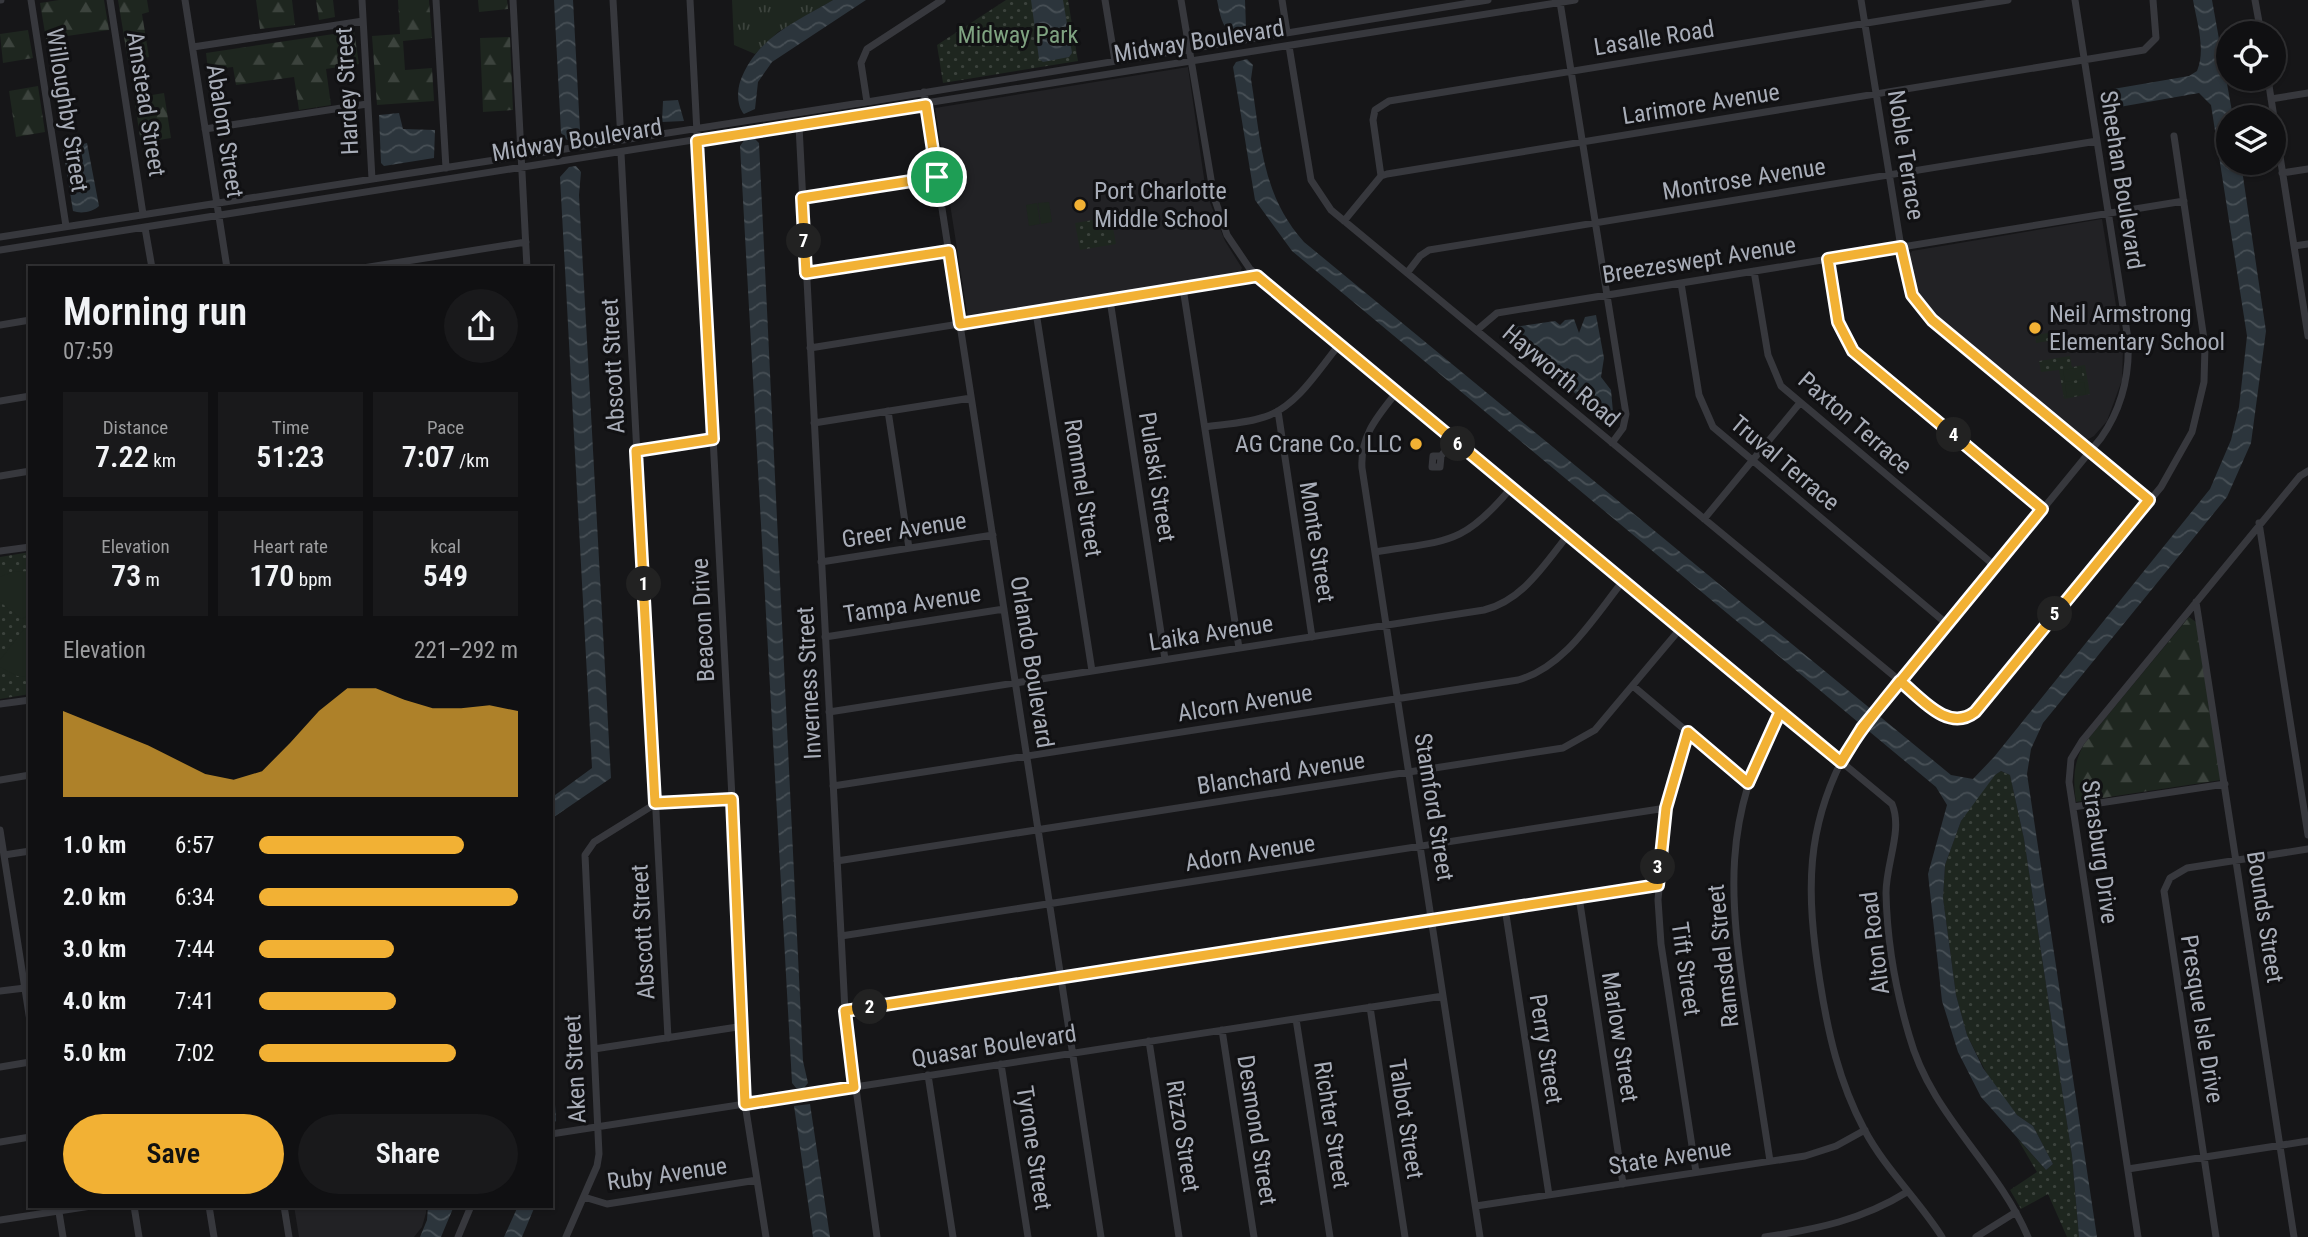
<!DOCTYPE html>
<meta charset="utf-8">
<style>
body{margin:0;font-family:"Roboto Condensed",sans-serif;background:#19191b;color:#f1f3f6;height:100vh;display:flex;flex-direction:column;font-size:26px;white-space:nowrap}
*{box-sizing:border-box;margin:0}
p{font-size:23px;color:#9c9d9f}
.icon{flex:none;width:38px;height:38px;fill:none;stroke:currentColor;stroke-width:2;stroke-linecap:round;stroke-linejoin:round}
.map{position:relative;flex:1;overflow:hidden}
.side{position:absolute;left:28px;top:266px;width:525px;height:942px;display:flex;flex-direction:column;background:#101012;border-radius:0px;box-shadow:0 2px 5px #0004,0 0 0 2px #303032}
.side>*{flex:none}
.buttons{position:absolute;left:2216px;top:21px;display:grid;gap:14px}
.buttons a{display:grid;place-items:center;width:70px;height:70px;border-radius:50%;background:#101012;box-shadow:0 2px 5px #0004,0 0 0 2px #303032;font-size:35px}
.pin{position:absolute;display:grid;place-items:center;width:60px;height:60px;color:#fff;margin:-30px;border:4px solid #fff;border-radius:50%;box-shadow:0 2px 7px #0007}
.km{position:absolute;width:35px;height:35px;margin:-18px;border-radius:50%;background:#222;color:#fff;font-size:19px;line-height:35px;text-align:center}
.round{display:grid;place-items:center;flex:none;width:74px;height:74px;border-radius:37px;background:#19191b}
.overview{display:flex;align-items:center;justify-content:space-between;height:119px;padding:0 35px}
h1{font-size:38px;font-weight:600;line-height:52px}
.figures{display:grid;grid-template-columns:repeat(3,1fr);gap:10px;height:119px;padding:7px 35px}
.figures div{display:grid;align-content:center;border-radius:0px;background:#19191b;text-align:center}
.figures b{font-size:30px;font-weight:600}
.figures small{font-size:19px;font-weight:400}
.figures p{font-size:19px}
.chart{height:196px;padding:14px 35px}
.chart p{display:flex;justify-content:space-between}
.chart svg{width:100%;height:126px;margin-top:7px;fill:#f2b134;opacity:.7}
.action{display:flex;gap:14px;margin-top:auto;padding:14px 35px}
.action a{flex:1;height:80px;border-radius:42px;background:#f2b134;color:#111;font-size:28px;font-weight:600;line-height:80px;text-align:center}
.action a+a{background:#19191b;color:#f1f3f6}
ul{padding:0 35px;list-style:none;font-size:23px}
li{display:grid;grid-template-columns:112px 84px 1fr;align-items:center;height:52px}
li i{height:18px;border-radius:9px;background:#f2b134}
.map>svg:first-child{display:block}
.built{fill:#222225}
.grass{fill:url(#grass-tufts)}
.forest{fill:url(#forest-firs)}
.park{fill:url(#park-dots)}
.pitch{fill:#1e261f}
.water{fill:url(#water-waves)}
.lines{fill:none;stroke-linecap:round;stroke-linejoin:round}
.minor{stroke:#37383d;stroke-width:7}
.route-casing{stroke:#fff;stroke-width:14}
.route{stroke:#f2b134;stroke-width:9}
.poi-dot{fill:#f2b134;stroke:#111113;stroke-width:2.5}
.labels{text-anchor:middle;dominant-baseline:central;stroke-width:6;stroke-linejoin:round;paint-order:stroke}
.park-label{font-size:24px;fill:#7fa381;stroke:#111113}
.street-label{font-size:24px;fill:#a8adb8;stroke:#111113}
.poi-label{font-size:24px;fill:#a8adb8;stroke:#111113;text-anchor:start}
</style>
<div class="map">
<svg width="2308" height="1237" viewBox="0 0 2308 1237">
<defs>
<pattern id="grass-tufts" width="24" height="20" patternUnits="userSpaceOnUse" patternTransform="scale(1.75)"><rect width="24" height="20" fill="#1e261f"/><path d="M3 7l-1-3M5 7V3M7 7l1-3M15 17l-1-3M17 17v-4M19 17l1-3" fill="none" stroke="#3c433d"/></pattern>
<pattern id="forest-firs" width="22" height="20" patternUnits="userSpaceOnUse" patternTransform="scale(1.75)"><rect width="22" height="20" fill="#1e261f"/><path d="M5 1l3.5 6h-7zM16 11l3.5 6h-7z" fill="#3c433d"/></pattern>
<pattern id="park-dots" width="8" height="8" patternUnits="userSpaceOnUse" patternTransform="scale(1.75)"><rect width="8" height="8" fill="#1e261f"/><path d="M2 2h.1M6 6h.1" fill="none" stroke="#3c433d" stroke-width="1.8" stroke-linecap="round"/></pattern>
<pattern id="water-waves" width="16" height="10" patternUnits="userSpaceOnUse" patternTransform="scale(1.75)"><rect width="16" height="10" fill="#2c353c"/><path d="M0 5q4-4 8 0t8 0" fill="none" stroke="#485056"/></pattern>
</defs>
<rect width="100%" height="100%" fill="#161618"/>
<path class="built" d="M1188,67L1206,192L1225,241L1242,268L1239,274L968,319L935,108Z
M2102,219L2123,349L2122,380L2107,421L2094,436L2085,441L1925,307L1915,292L1909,255L1912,251Z
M294,1206H426V1213L422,1227L414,1237H299Z"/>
<path class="grass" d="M732,0H833L778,32L755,54L734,45Z"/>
<path class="forest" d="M59,0H104L109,30L46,39L40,3Z
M118,0H147L149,12L142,14L149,57L128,61Z
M256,0H292L295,25L260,29Z
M316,0H333L335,17L319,20Z
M398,0H429L432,38L403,41L405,70L432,68L434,101L377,105L372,36L400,34Z
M478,0H507L508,9L479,12Z
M28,30L33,58L3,63L0,34Z
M354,31L359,64L326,69L331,105L299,110L294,77L236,85L233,67L208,70L206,53Z
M510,37L513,110L483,112L480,38Z
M38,86L45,132L16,137L9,91Z
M164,93L171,138L141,143L134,98Z
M2189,617L2196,622L2221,780L2076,802C2073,780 2073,764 2084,744Z"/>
<path class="park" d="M1006,0H1068L1078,61L943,83L937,45Z
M1111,217L1116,244L1080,250L1075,223Z
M2066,330L2067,338L2036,343L2035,335Z
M2070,356L2072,367L2085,365L2090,394L2064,399L2059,370L2041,372L2039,361Z
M30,552V694L0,699V557Z
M2001,771L2010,775L2024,839L2072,1156L2079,1237H2067L2048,1194L2021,1209L2010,1190L2037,1172L2017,1138L2046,1170L2053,1164L2033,1126L2017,1115L1991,1082L1967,1035L1956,995L1943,898L1945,865L1961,821L1973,800L1995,775Z"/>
<path class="pitch" d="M1049,202L1052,222L1041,224L1038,203Z
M1037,203L1040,224L1029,226L1026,205Z
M2081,367L2083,379L2065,382L2063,370Z
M2084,382L2086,394L2067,397L2065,385Z
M30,571V614L22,619L0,602V577L12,572Z
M24,629H30L29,677L17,676L0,667V660Z"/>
<path class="water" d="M554,0H573L580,130L573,139L567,140L561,133Z
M833,0H866L772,62L758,82L755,109L744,114C737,106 737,92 740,82C755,38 796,22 833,0Z
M1031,0H1063L1072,53L1069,57L1043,62L1039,59Z
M1217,0H1245L1246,27L1242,33L1232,35C1221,25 1220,14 1217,0Z
M2193,0H2212L2233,117H2228V163H2241L2266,331L2251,443L2227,497L2043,723L2031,749L2027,774L2097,1237H2079L2072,1156L2024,839L2010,775L2001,771L1995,775L1961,821L1945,865L1943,898L1956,995L1967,1035L1983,1068L2017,1115L2033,1126L2053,1164L2046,1170L1981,1097L1958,1052L1942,1001L1928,874L1947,805L1936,787L1292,251L1255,200L1233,67L1236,62L1247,59L1253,65L1251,79C1261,140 1261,194 1304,242L1951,775L1973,779L1994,757L2210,489L2231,440L2239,407L2247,336L2211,105L2199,93L2108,109L2102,104L2104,92L2113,89L2189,76L2197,71C2206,50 2197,23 2193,0Z
M678,100L684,121L662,122L663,101Z
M399,113L403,129L435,130L434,158L384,166L381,163L379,115Z
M754,138L759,143L803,1061L808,1083L804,1088H796L792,1083L740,146L745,139Z
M87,143L99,206C93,212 81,214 73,211L63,149Z
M576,166L581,172L579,195L611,778L551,819V798L592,768L560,177L569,167Z
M1596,315L1604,358L1601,377L1611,390L1613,412L1607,419L1503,335L1508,328L1555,321L1560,325L1565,320L1574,319L1579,333L1585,317Z
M551,1037L556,1121L551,1125Z
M810,1104L830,1237H813L794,1106Z
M428,1206H454L441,1237H420L427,1220Z
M518,1206H535L522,1237H504Z"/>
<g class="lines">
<path class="minor" d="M0,0H1
M31,0L66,226
M110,0L143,214
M185,0L227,268
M362,0L372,179
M436,0L446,168
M513,0L527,268
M613,0L621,140
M690,0L744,1026L745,1104L766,1237
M1105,0L1115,61
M1181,0L1214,197L1227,235L1250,269L1892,804C1903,830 1886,863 1886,893C1887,939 1896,991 1909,1035C1931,1116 1996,1162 2028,1237
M1282,0L1287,32
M1861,0L1906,278L1915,302L1932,320L2149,501
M2255,0L2261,33
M1560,2L1626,414L1623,428L1612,443
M1289,46L1311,180L1331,210L1900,681L1952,720L1967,718L1974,712L2161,487L2192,432L2204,382L2205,346L2174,136
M193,47L363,21
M2268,79L2308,336
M924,92L1101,1237
M2271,99L2308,93
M867,102L861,63L867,49L942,0
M799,126L845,1011L877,1237
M205,129L367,104
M621,153L668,1038
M2282,173L2308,169
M1381,176L1373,120L1375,110L1389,101L2008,0
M802,198L937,177
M1344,221L1381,176L1387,174L2144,50L2156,38L2153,0
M145,228L152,268
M0,237L867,102L1488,0
M2294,246L2308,244
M0,250L1575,0
M1828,259L1838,322L1853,351L2042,509
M363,268L526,242
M1754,271L1768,355L1781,386L1995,566
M806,273L949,251
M1407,273L1420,256L1429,250L2097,141
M1681,283L1699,395L1713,427L1947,624
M1183,288L1239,648
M1110,300L1165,659
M1036,312L1092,671
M0,325L30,320
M1477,330L1497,313L2184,201
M810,348L1257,276
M1396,393C1377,417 1360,436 1362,468L1480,1237
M0,401L30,396
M888,411L909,548
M1278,411L1312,637
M814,423L971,398
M1205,427C1226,424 1250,423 1270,415C1299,403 1319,369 1339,345
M637,451L713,439
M1441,456L1440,467H1432L1433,456H1441L1454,440
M0,476L30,471
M1704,519L1799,404
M2259,523L2308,835
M0,551L30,547
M1375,552C1446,540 1462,547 1511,488
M821,562L993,535
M2196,602L2294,1237
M825,637L1004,609
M1633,686L1748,783
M0,704L30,700
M829,712L1484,610C1523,600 1544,565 1568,535
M551,718V741
M1688,732L1666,808L1658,900L1661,944L1696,1172
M0,780L30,775
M833,786L1518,680C1565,667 1594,617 1623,581
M2073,807L2225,784
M0,830L30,1021
M4,855L30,851
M837,861L1563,748L1595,730L1680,629
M1579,897L1623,1184
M1505,908L1549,1195
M841,936L1666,808
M0,991L25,988
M1370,1007L1405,1237
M845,1011L1658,885
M1296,1019L1330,1237
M1222,1030L1254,1237
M1149,1041L1179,1237
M594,1049L744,1026
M1001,1064L1028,1237
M0,1067L30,1062
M928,1075L953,1237
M551,1134L1443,996
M0,1142L30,1137
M1770,1161C1762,1112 1755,1062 1747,1013C1729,897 1721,819 1780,712
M2128,1169L2308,1141
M584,1197L607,1204L757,1180
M58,1206L63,1237
M134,1206L139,1237
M209,1206L214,1237
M284,1206L289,1237
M1476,1206L1805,1156L1836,1146L1865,1130
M0,1220L91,1206
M458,1237L471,1206
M566,1237L597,1166L599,1154L585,855L594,842L655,804L732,799
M1765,1237C1817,1229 1862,1220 1907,1192
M1942,1237C1918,1199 1885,1169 1864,1129C1839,1082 1828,1033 1820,982C1806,892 1804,826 1850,745L2101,438C2122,408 2130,376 2128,339L2075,0
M1976,1237L2016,1212
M2138,1237L2069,782L2071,759L2082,741L2300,476L2308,471
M2216,1237L2164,891L2170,878L2187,868L2308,849"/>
</g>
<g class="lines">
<defs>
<path id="route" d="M937,177L926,105L697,141L713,439L636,451L655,803L732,799L745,1104L854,1087L845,1011L1658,885L1666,808L1688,732L1748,783L1780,712L1841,762L1862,728L2042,509L1853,351L1838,322L1828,259L1901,247L1912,295L1932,320L2149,500L1975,712C1948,733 1921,698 1900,681C1879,707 1858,732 1841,762L1257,276L960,324L949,251L806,273L802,198L937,177"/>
</defs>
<use href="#route" class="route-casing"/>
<use href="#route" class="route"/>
</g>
<g class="poi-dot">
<circle cx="1080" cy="205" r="7"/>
<circle cx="2035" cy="328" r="7"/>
<circle cx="1416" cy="444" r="7"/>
</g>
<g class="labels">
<g class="park-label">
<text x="1018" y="35">Midway Park</text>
</g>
<g class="street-label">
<text transform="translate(1654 38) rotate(-9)">Lasalle Road</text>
<text transform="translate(1199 41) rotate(-9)">Midway Boulevard</text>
<text transform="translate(347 91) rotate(-93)">Hardey Street</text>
<text transform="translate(146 104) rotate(81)">Amstead Street</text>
<text transform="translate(1701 104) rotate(-9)">Larimore Avenue</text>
<text transform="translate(67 110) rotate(81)">Willoughby Street</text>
<text transform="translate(225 131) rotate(81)">Abalom Street</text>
<text transform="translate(577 140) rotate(-9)">Midway Boulevard</text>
<text transform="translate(1906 155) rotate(81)">Noble Terrace</text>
<text transform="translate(1744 179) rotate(-9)">Montrose Avenue</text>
<text transform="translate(2122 180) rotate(81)">Sheehan Boulevard</text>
<text transform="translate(1699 260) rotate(-9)">Breezeswept Avenue</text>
<text transform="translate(613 366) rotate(-93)">Abscott Street</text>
<text transform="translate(1561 376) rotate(40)">Hayworth Road</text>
<text transform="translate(1855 423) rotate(41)">Paxton Terrace</text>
<text transform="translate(1785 463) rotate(40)">Truval Terrace</text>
<text transform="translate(1157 477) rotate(81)">Pulaski Street</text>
<text transform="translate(1083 488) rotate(81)">Rommel Street</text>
<text transform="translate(904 530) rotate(-9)">Greer Avenue</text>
<text transform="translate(1317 542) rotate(81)">Monte Street</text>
<text transform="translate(912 604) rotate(-9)">Tampa Avenue</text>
<text transform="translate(703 620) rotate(-93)">Beacon Drive</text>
<text transform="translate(1211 633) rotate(-9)">Laika Avenue</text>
<text transform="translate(1032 662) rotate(81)">Orlando Boulevard</text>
<text transform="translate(809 683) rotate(-93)">Inverness Street</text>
<text transform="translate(1245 703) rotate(-9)">Alcorn Avenue</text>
<text transform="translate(1281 773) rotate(-9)">Blanchard Avenue</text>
<text transform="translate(1434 807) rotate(81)">Stamford Street</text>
<text transform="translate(2100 852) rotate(82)">Strasburg Drive</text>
<text transform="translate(1250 853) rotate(-9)">Adorn Avenue</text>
<text transform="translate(2265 917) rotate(81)">Bounds Street</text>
<text transform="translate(643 932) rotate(-93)">Abscott Street</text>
<text transform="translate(1875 943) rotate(-97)">Alton Road</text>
<text transform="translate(1723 956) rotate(-96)">Ramsdel Street</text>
<text transform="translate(1686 969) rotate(82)">Tift Street</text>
<text transform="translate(2202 1019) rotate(81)">Presque Isle Drive</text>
<text transform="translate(1620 1037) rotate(81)">Marlow Street</text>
<text transform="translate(994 1046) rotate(-9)">Quasar Boulevard</text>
<text transform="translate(1546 1049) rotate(81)">Perry Street</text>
<text transform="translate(575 1069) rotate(-93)">Aken Street</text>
<text transform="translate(1406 1119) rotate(81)">Talbot Street</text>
<text transform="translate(1332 1125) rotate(81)">Richter Street</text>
<text transform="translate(1257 1130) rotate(81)">Desmond Street</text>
<text transform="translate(1183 1136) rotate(81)">Rizzo Street</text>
<text transform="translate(1034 1148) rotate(81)">Tyrone Street</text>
<text transform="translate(1670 1157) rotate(-9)">State Avenue</text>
<text transform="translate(667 1174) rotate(-8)">Ruby Avenue</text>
</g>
<g class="poi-label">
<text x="1094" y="191">Port Charlotte<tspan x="1094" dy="28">Middle School</tspan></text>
<text x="2049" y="314">Neil Armstrong<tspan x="2049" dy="28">Elementary School</tspan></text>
<text x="1402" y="444" text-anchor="end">AG Crane Co. LLC</text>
</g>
</g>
</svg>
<div class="buttons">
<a><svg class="icon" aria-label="locate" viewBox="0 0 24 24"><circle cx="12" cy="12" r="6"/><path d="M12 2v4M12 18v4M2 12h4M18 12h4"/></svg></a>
<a><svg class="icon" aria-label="layers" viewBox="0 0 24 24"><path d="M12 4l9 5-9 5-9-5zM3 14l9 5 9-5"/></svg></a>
</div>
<div class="pin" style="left:937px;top:177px;background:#1e9e55"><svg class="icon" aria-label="arrive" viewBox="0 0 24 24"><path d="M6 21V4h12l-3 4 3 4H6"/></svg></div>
<b class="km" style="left:644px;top:584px">1</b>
<b class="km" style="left:870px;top:1007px">2</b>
<b class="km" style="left:1658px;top:867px">3</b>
<b class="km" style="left:1954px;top:435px">4</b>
<b class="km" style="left:2055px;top:614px">5</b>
<b class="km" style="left:1458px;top:444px">6</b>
<b class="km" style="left:804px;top:241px">7</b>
<section class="side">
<div class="overview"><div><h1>Morning run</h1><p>07:59</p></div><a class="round"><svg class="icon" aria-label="share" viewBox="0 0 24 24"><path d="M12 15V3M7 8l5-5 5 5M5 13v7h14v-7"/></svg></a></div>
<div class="figures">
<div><p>Distance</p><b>7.22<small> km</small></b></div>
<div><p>Time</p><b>51:23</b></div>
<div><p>Pace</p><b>7:07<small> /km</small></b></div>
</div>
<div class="figures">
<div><p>Elevation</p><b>73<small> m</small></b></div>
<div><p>Heart rate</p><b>170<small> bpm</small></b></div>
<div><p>kcal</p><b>549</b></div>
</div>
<div class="chart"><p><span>Elevation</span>221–292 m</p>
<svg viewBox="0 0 160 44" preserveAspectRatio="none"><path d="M0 44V14L10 18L20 22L30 26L40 31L50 36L60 38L70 35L80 25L90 14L100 6L110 6L120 10L130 13L140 13L150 12L160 14V44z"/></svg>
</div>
<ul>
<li><b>1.0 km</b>6:57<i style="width:79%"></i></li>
<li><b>2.0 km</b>6:34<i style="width:100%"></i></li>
<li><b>3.0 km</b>7:44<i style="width:52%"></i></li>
<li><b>4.0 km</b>7:41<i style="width:53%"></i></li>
<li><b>5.0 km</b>7:02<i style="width:76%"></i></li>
</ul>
<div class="action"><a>Save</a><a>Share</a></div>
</section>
</div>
